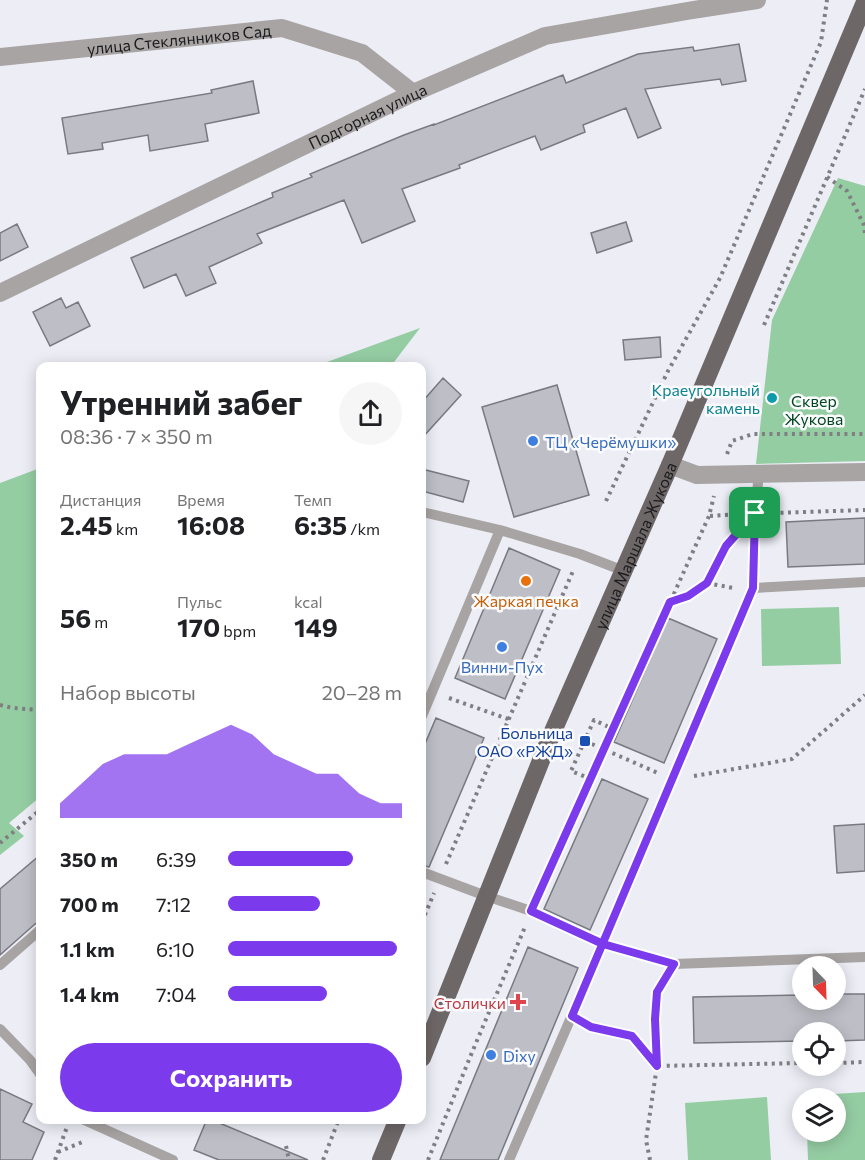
<!DOCTYPE html>
<html lang="ru">
<meta charset="utf-8">
<style>
body{margin:0;font-family:Commissioner,sans-serif;background:#f6f6f6;color:#202124;height:100vh;display:flex;flex-direction:column;font-size:22px;white-space:nowrap}
*{box-sizing:border-box;margin:0}
p{font-size:20px;color:#757577}
.icon{flex:none;width:33px;height:33px;fill:none;stroke:currentColor;stroke-width:2;stroke-linecap:round;stroke-linejoin:round}
.map{position:relative;flex:1;overflow:hidden}
.drawer{position:absolute;left:36px;top:362px;width:390px;height:762px;display:flex;flex-direction:column;background:#fff;border-radius:12px;box-shadow:0 3px 15px #0003}
.drawer>*{flex:none}
.needle{width:39px;rotate:157deg}
.fabs{position:absolute;left:792px;top:956px;display:grid;gap:12px}
.fabs a{display:grid;place-items:center;width:54px;height:54px;border-radius:50%;background:#fff;box-shadow:0 3px 15px #0003;font-size:30px}
.pin{position:absolute;display:grid;place-items:center;width:51px;height:51px;color:#fff;margin:-26px;border-radius:12px;box-shadow:0 3px 9px #0006}
.round{display:grid;place-items:center;flex:none;width:63px;height:63px;border-radius:32px;background:#f6f6f6}
.summary{display:flex;align-items:center;justify-content:space-between;height:102px;padding:0 24px}
h1{font-size:33px;font-weight:700;line-height:45px}
.figures{display:grid;grid-template-columns:repeat(3,1fr);gap:9px;height:102px;padding:6px 24px}
.figures div{display:grid;align-content:center}
.figures b{font-size:26px;font-weight:700}
.figures small{font-size:16px;font-weight:400}
.figures p{font-size:16px}
.chart{height:168px;padding:12px 24px}
.chart p{display:flex;justify-content:space-between}
.chart svg{width:100%;height:108px;margin-top:6px;fill:#7c3aed;opacity:.7}
.action{display:flex;gap:12px;margin-top:auto;padding:12px 24px}
.action a{flex:1;height:69px;border-radius:36px;background:#7c3aed;color:#fff;font-size:24px;font-weight:700;line-height:69px;text-align:center}
ul{padding:0 24px;list-style:none;font-size:20px}
li{display:grid;grid-template-columns:96px 72px 1fr;align-items:center;height:45px}
li i{height:15px;border-radius:8px;background:#7c3aed}
.map>svg:first-child{display:block}
.green{fill:#95cda3}
.building{fill:#bebfc6;stroke:#797a81;stroke-width:1.5}
.lines{fill:none;stroke-linecap:round;stroke-linejoin:round}
.path{stroke:#7e7e83;stroke-width:4;stroke-dasharray:3 4.5;stroke-linecap:butt}
.service{stroke:#a8a4a4;stroke-width:10}
.minor{stroke:#a8a4a4;stroke-width:18}
.tertiary{stroke:#a8a4a4;stroke-width:18}
.primary{stroke:#6e6767;stroke-width:18}
.route-casing{stroke:#fff;stroke-width:12}
.route{stroke:#7c3aed;stroke-width:8}
.culture-dot{fill:#0f9aa8;stroke:#fbfbfe;stroke-width:2}
.shop-dot{fill:#3f7fe0;stroke:#fbfbfe;stroke-width:2}
.food-dot{fill:#e8710a;stroke:#fbfbfe;stroke-width:2}
.transit-dot{fill:#1a4fb4;stroke:#fbfbfe;stroke-width:2}
.health-dot{fill:#e0444e;stroke:#fbfbfe;stroke-width:2}
.labels{text-anchor:middle;dominant-baseline:central;stroke-width:5;stroke-linejoin:round;paint-order:stroke}
.street-label{font-size:16px;fill:#1b1b1e;stroke:#fbfbfe}
.culture-label{font-size:16px;fill:#0d838f;stroke:#fbfbfe;text-anchor:end}
.park-label{font-size:16px;fill:#00461f;stroke:#fbfbfe}
.shop-label{font-size:16px;fill:#366cbe;stroke:#fbfbfe;text-anchor:start}
.food-label{font-size:16px;fill:#c56008;stroke:#fbfbfe}
.transit-label{font-size:16px;fill:#164399;stroke:#fbfbfe;text-anchor:end}
.health-label{font-size:16px;fill:#be3a42;stroke:#fbfbfe;text-anchor:end}
</style>
<div class="map">
<svg width="865" height="1160" viewBox="0 0 865 1160">
<rect width="100%" height="100%" fill="#ecedf5"/>
<path class="green" d="M838,178L865,186V461L756,464L772,320Z
M420,328L391,366H316Z
M40,468V797L9,823L24,836L0,855V483Z
M839,607L841,664L762,666L761,609Z
M865,1092V1160H808L807,1131H836V1098H804V1096Z
M767,1097L771,1160H688L685,1103Z"/>
<path class="building" d="M739,44L746,81L722,85L720,79L645,89L661,128L638,138L626,108L583,125L585,132L541,150L535,136L459,165L460,168L402,189L415,221L362,243L344,200L257,234L262,243L209,267L216,283L186,296L176,274L144,288L131,258L273,197L272,193L312,177L310,174L404,135L434,124V125L563,75L566,83L638,54L693,47L694,51Z
M253,81L259,113L205,124L208,141L150,151L148,135L102,143L103,149L68,154L62,118L212,93L211,90Z
M626,222L632,241L597,253L591,233Z
M17,224L28,247L0,261V233Z
M61,298L66,308L78,302L90,326L50,346L33,312Z
M660,337L661,357L625,360L623,340Z
M443,378L461,395L422,438V402Z
M557,385L589,495L514,517L482,407Z
M422,469L469,481L463,502L422,491Z
M865,518V564L788,567L786,522Z
M509,548L560,570L505,699L455,678Z
M668,618L717,639L664,763L614,742Z
M436,718L484,738L429,867L422,865V751Z
M602,779L648,799L590,930L544,909Z
M865,824V871L837,873L834,826Z
M40,855V921L35,924L0,955V889Z
M528,947L578,968L498,1160H440Z
M836,994H865V1040L836,1041V1032H802V1041L694,1043L693,997L802,995V999H836Z
M0,1089L32,1104L23,1122L44,1132L32,1160H0Z
M207,1119H210L308,1160H219L194,1150Z"/>
<g class="lines">
<path class="path" d="M827,177L847,191L864,225L865,234
M764,325L865,89
M727,454L732,441L753,434H865
M606,501L668,371L720,278L821,42L827,0
M773,513L865,510
M710,516L738,514
M707,583L733,588
M670,602L688,595L707,583L726,546L736,535
M449,698L508,719
M0,705L13,708L40,710
M585,741L658,773
M694,776L792,759L865,695
M591,779L571,771L594,720L613,729
M0,843L40,810
M446,864L573,571
M538,895L709,516L714,496
M422,922L434,893
M585,1024L591,1027L610,1032L632,1036L657,1066L655,1019L657,992L664,980
M836,1063L865,1062
M286,1146L289,1160
M58,1152L85,1141
M55,1160L67,1127
M323,1160L339,1119
M428,1160L473,1050L525,927
M650,1160L646,1140L657,1066L802,1063"/>
<path class="service" d="M422,512L500,530
M753,588L755,513L759,473
M422,716L500,530L580,554L624,571
M422,872L486,896L531,911L603,944L753,588L865,582
M0,965L40,930
M0,1029L30,1060L40,1074
M82,1119L173,1160
M509,1160L603,944L674,964L865,957"/>
<g class="minor">
<path id="s1" d="M0,57L282,28L362,53L413,93"/>
<path id="s2" d="M0,293L413,93L545,36L687,11L757,0"/>
</g>
<path class="tertiary" d="M670,465L697,475L865,472"/>
<g class="primary">
<path id="s3" d="M422,1058L550,738L670,465L865,2"/>
<path d="M381,1160L398,1119"/>
</g>
</g>
<g class="lines">
<defs>
<path id="route" d="M755,513L753,588L572,1016L591,1027L632,1036L657,1066L655,1019L657,992L674,964L603,944L531,911L670,602L688,596L707,583L726,546L755,513"/>
</defs>
<use href="#route" class="route-casing"/>
<use href="#route" class="route"/>
</g>
<circle class="culture-dot" cx="772" cy="398" r="6"/>
<g class="shop-dot">
<circle cx="533" cy="441" r="6"/>
<circle cx="502" cy="647" r="6"/>
<circle cx="491" cy="1055" r="6"/>
</g>
<circle class="food-dot" cx="526" cy="581" r="6"/>
<rect class="transit-dot" x="579" y="735" width="12" height="12" rx="3"/>
<path class="health-dot" d="M515 993h6v6h6v6h-6v6h-6v-6h-6v-6h6z"/>
<g class="labels">
<g class="street-label">
<text stroke="none"><textPath href="#s1" startOffset="180">улица Стеклянников Сад</textPath></text>
<text stroke="none"><textPath href="#s2" startOffset="408">Подгорная улица</textPath></text>
<text stroke="none"><textPath href="#s3" startOffset="555">улица Маршала Жукова</textPath></text>
</g>
<g class="culture-label">
<text x="760" y="389">Краеугольный<tspan x="760" dy="18">камень</tspan></text>
</g>
<g class="park-label">
<text x="814" y="400">Сквер<tspan x="814" dy="18">Жукова</tspan></text>
</g>
<g class="shop-label">
<text x="545" y="441">ТЦ «Черёмушки»</text>
<text x="502" y="666" text-anchor="middle">Винни-Пух</text>
<text x="503" y="1055">Dixy</text>
</g>
<g class="food-label">
<text x="526" y="600">Жаркая печка</text>
</g>
<g class="transit-label">
<text x="573" y="732">Больница<tspan x="573" dy="18">ОАО «РЖД»</tspan></text>
</g>
<g class="health-label">
<text x="506" y="1002">Столички</text>
</g>
</g>
</svg>
<div class="fabs">
<a><svg class="needle" viewBox="-14 -14 28 28"><path d="M0-13l5 13h-10z" fill="#e53935"/><path d="M0 13l5-13h-10z" fill="#757577"/></svg></a>
<a><svg class="icon" aria-label="locate" viewBox="0 0 24 24"><circle cx="12" cy="12" r="6"/><path d="M12 2v4M12 18v4M2 12h4M18 12h4"/></svg></a>
<a><svg class="icon" aria-label="layers" viewBox="0 0 24 24"><path d="M12 4l9 5-9 5-9-5zM3 14l9 5 9-5"/></svg></a>
</div>
<div class="pin" style="left:755px;top:513px;background:#1e9e55"><svg class="icon" aria-label="arrive" viewBox="0 0 24 24"><path d="M6 21V4h12l-3 4 3 4H6"/></svg></div>
<section class="drawer">
<div class="summary"><div><h1>Утренний забег</h1><p>08:36 · 7 × 350 m</p></div><a class="round"><svg class="icon" aria-label="share" viewBox="0 0 24 24"><path d="M12 15V3M7 8l5-5 5 5M5 13v7h14v-7"/></svg></a></div>
<div class="figures">
<div><p>Дистанция</p><b>2.45<small> km</small></b></div>
<div><p>Время</p><b>16:08</b></div>
<div><p>Темп</p><b>6:35<small> /km</small></b></div>
</div>
<div class="figures">
<div><b>56<small> m</small></b></div>
<div><p>Пульс</p><b>170<small> bpm</small></b></div>
<div><p>kcal</p><b>149</b></div>
</div>
<div class="chart"><p><span>Набор высоты</span>20–28 m</p>
<svg viewBox="0 0 160 44" preserveAspectRatio="none"><path d="M0 44V38L10 30L20 22L30 18L40 18L50 18L60 14L70 10L80 6L90 10L100 18L110 22L120 26L130 26L140 34L150 38L160 38V44z"/></svg>
</div>
<ul>
<li><b>350 m</b>6:39<i style="width:72%"></i></li>
<li><b>700 m</b>7:12<i style="width:53%"></i></li>
<li><b>1.1 km</b>6:10<i style="width:97%"></i></li>
<li><b>1.4 km</b>7:04<i style="width:57%"></i></li>
</ul>
<div class="action"><a>Сохранить</a></div>
</section>
</div>
